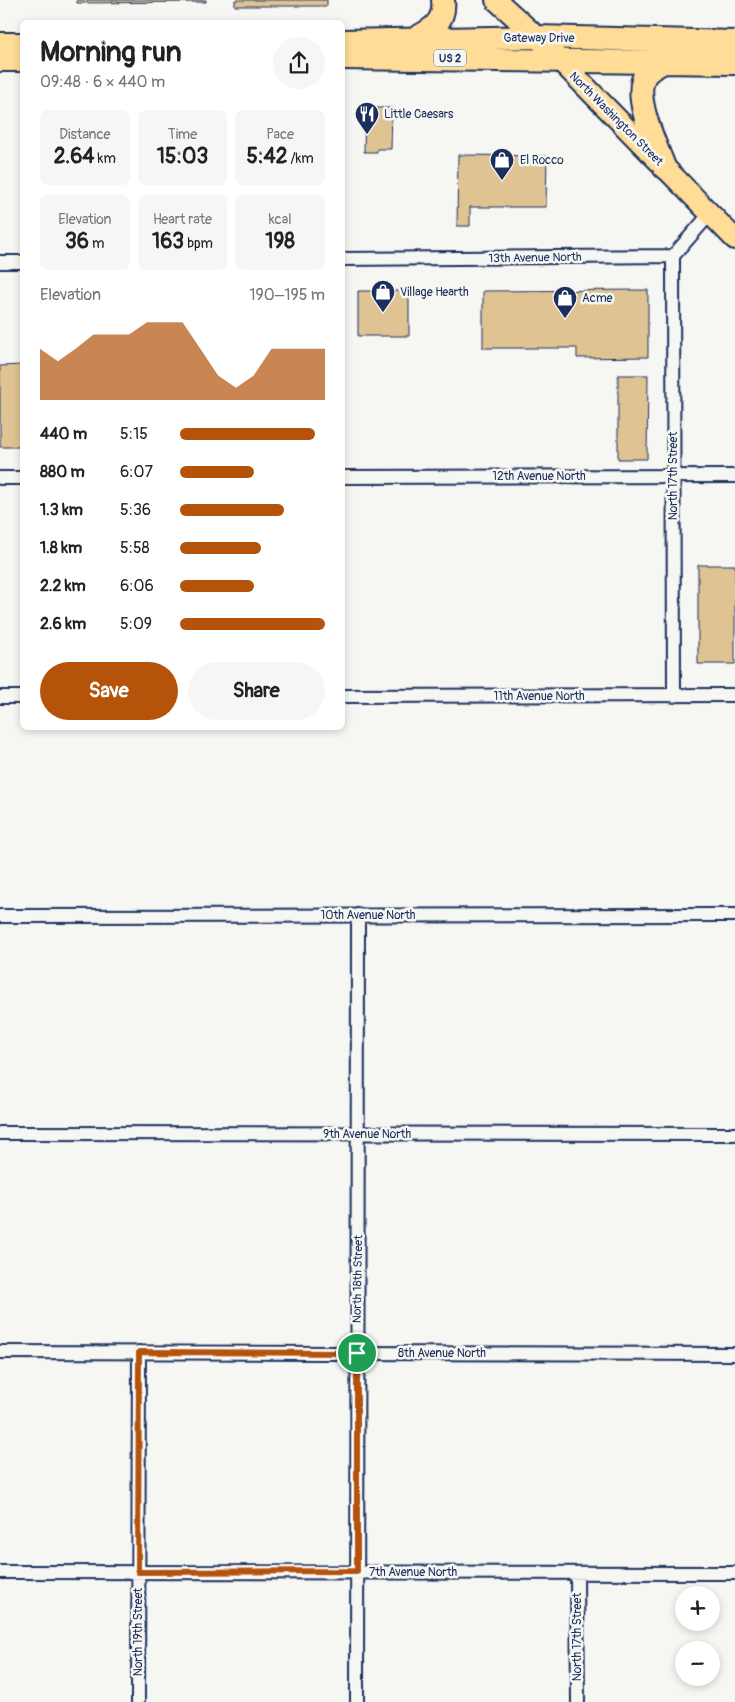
<!DOCTYPE html>
<meta charset="utf-8">
<style>
body{margin:0;font-family:Pangolin,sans-serif;background:#f6f6f6;color:#222;height:100vh;display:flex;flex-direction:column;font-size:19px;white-space:nowrap}
*{box-sizing:border-box;margin:0}
p{font-size:16px;color:#767676}
.icon{flex:none;width:28px;height:28px;fill:none;stroke:currentColor;stroke-width:2;stroke-linecap:round;stroke-linejoin:round}
.map{position:relative;flex:1;overflow:hidden}
.panel{position:absolute;left:20px;top:20px;width:325px;height:710px;display:flex;flex-direction:column;background:#fff;border-radius:8px;box-shadow:0 2px 8px #0003}
.panel>*{flex:none}
.controls{position:absolute;left:675px;top:1586px;display:grid;gap:10px}
.controls a{display:grid;place-items:center;width:45px;height:45px;border-radius:50%;background:#fff;box-shadow:0 2px 8px #0003;font-size:25px}
.pin{position:absolute;display:grid;place-items:center;width:42px;height:42px;color:#fff;margin:-21px;border:2px solid #fff;border-radius:50%;box-shadow:0 1px 5px #0007}
.round{display:grid;place-items:center;flex:none;width:52px;height:52px;border-radius:26px;background:#f6f6f6}
.headline{display:flex;align-items:center;justify-content:space-between;height:85px;padding:0 20px}
h1{font-size:28px;font-weight:700;line-height:38px}
.stats{display:grid;grid-template-columns:repeat(3,1fr);gap:8px;height:85px;padding:5px 20px}
.stats div{display:grid;align-content:center;border-radius:8px;background:#f6f6f6;text-align:center}
.stats b{font-size:21px;font-weight:700}
.stats small{font-size:14px;font-weight:400}
.stats p{font-size:14px}
.chart{height:140px;padding:10px 20px}
.chart p{display:flex;justify-content:space-between}
.chart svg{width:100%;height:90px;margin-top:5px;fill:#b45309;opacity:.7}
.button{display:flex;gap:10px;margin-top:auto;padding:10px 20px}
.button a{flex:1;height:58px;border-radius:30px;background:#b45309;color:#fff;font-size:20px;font-weight:700;line-height:58px;text-align:center}
.button a+a{background:#f6f6f6;color:#222}
ul{padding:0 20px;list-style:none;font-size:16px}
li{display:grid;grid-template-columns:80px 60px 1fr;align-items:center;height:38px}
li i{height:12px;border-radius:6px;background:#b45309}
.map>svg:first-child{display:block}
.building{fill:#dfc393;stroke:#1b2f5e}
.lines{fill:none;stroke-linecap:round;stroke-linejoin:round}
.street-casing{stroke:#1b2f5e;stroke-width:16}
.primary-casing{stroke:#1b2f5e;stroke-width:24}
.highway-casing{stroke:#1b2f5e;stroke-width:26}
.street{stroke:#f6f6f2;stroke-width:12}
.primary{stroke:#ffdd96;stroke-width:20}
.highway{stroke:#ffdd96;stroke-width:22}
.route-casing{stroke:#fff;stroke-width:10}
.route{stroke:#b45309;stroke-width:6}
.labels{text-anchor:middle;dominant-baseline:central;stroke-width:5;stroke-linejoin:round;paint-order:stroke}
.shield{fill:#f6f6f2;stroke:#5d6b8a;stroke-width:1}
.shield-label{font-size:11px;font-weight:bold;fill:#1b2f5e}
.street-label{font-size:12px;fill:#1b2f5e;stroke:#f6f6f2}
.poi-label{font-size:12px;fill:#1b2f5e;stroke:#f6f6f2;text-anchor:start}
</style>
<div class="map">
<svg width="735" height="1702" viewBox="0 0 735 1702">
<rect width="100%" height="100%" fill="#f6f6f2"/>
<filter id="ink" filterUnits="userSpaceOnUse"><feTurbulence type="fractalNoise" baseFrequency=".02" numOctaves="2"/><feDisplacementMap in="SourceGraphic" scale="10" xChannelSelector="R" yChannelSelector="G"/><feConvolveMatrix kernelMatrix="1 2 1 2 8 2 1 2 1" color-interpolation-filters="sRGB"/></filter>
<g filter="url(#ink)">
<path class="building" d="M77,0H206V2L77,3Z
M235,0H327V6H235Z
M365,108H392L391,149H377V152H364Z
M458,155L547,156L546,207H470V226H457Z
M648,290V357L577,358V348H483V291Z
M358,291H409V336H358Z
M22,365V447H0V366Z
M618,375H648L647,459H618Z
M698,565H735V664H698Z"/>
<g class="lines">
<defs>
<path id="street" d="M673,256L674,696
M342,259L673,256L709,215
M0,262H22
M342,477L735,476
M0,478H22
M342,696L735,695
M0,697H22
M0,916L735,915
M0,1133L735,1134
M0,1352L735,1354
M0,1572L735,1573
M577,1573L578,1702
M138,1702L139,1352
M357,1702L358,915"/>
<path id="primary" d="M496,0L537,37L735,239"/>
<path id="highway" d="M412,40C430,31 446,23 443,0
M342,41L537,37L735,42
M0,44H22
M342,58L735,63
M0,60H22
M664,167C656,145 631,95 646,74C650,69 659,65 665,61"/>
</defs>
<use href="#street" class="street-casing"/>
<use href="#primary" class="primary-casing"/>
<use href="#highway" class="highway-casing"/>
<use href="#street" class="street"/>
<use href="#primary" class="primary"/>
<use href="#highway" class="highway"/>
</g>
</g>
<g class="lines" filter="url(#ink)">
<defs>
<path id="route" d="M139,1352L357,1353V1571L138,1572Z"/>
</defs>
<use href="#route" class="route-casing"/>
<use href="#route" class="route"/>
</g>
<defs>
<symbol id="restaurant-pin" viewBox="-11 -11 22 30"><path d="M0 17L-7.5 6A9.5 9.5 0 1 1 7.5 6Z" fill="#1b2f5e" stroke="#f6f6f2"/><path d="M-5-6h1v4h1v-4h1v4h1v-4h1v5L-1.5 .5V6h-2V.5L-5-1ZM5-6V6H3V1.5H1.5Q1.5-4 5-6Z" fill="#fff"/></symbol>
<symbol id="shop-pin" viewBox="-11 -11 22 30"><path d="M0 17L-7.5 6A9.5 9.5 0 1 1 7.5 6Z" fill="#1b2f5e" stroke="#f6f6f2"/><path d="M-5-2.5h2.3a2.7 3.5 0 0 1 5.4 0H5L5.5 6h-11ZM-1.5-2.5h3a1.5 2.3 0 0 0-3 0Z" fill="#fff"/></symbol>
</defs>
<g fill-rule="evenodd">
<use href="#restaurant-pin" x="353" y="100" width="28" height="38"/>
<use href="#shop-pin" x="488" y="146" width="28" height="38"/>
<use href="#shop-pin" x="369" y="278" width="28" height="38"/>
<use href="#shop-pin" x="551" y="284" width="28" height="38"/>
</g>
<g class="labels">
<rect class="shield" x="434" y="49.5" width="32" height="17" rx="4"/>
<g class="shield-label">
<text x="450" y="58">US 2</text>
</g>
<g class="street-label">
<text x="539" y="38">Gateway Drive</text>
<text transform="translate(616 119) rotate(45)">North Washington Street</text>
<text transform="translate(535 258) rotate(-1)">13th Avenue North</text>
<text x="539" y="476">12th Avenue North</text>
<text transform="translate(673 476) rotate(-90)">North 17th Street</text>
<text x="539" y="696">11th Avenue North</text>
<text x="368" y="915">10th Avenue North</text>
<text x="367" y="1134">9th Avenue North</text>
<text transform="translate(358 1279) rotate(-89)">North 18th Street</text>
<text x="442" y="1353">8th Avenue North</text>
<text x="413" y="1572">7th Avenue North</text>
<text transform="translate(138 1632) rotate(-90)">North 19th Street</text>
<text transform="translate(577 1637) rotate(-90)">North 17th Street</text>
</g>
<g class="poi-label">
<text x="384" y="114">Little Caesars</text>
<text x="520" y="160">El Rocco</text>
<text x="400" y="292">Village Hearth</text>
<text x="582" y="298">Acme</text>
</g>
</g>
</svg>
<div class="controls">
<a>+</a>
<a>−</a>
</div>
<div class="pin" style="left:357px;top:1353px;background:#1e9e55"><svg class="icon" aria-label="arrive" viewBox="0 0 24 24"><path d="M6 21V4h12l-3 4 3 4H6"/></svg></div>
<section class="panel">
<div class="headline"><div><h1>Morning run</h1><p>09:48 · 6 × 440 m</p></div><a class="round"><svg class="icon" aria-label="share" viewBox="0 0 24 24"><path d="M12 15V3M7 8l5-5 5 5M5 13v7h14v-7"/></svg></a></div>
<div class="stats">
<div><p>Distance</p><b>2.64<small> km</small></b></div>
<div><p>Time</p><b>15:03</b></div>
<div><p>Pace</p><b>5:42<small> /km</small></b></div>
</div>
<div class="stats">
<div><p>Elevation</p><b>36<small> m</small></b></div>
<div><p>Heart rate</p><b>163<small> bpm</small></b></div>
<div><p>kcal</p><b>198</b></div>
</div>
<div class="chart"><p><span>Elevation</span>190–195 m</p>
<svg viewBox="0 0 160 44" preserveAspectRatio="none"><path d="M0 44V19L10 25L20 19L30 12L40 12L50 12L60 6L70 6L80 6L90 19L100 32L110 38L120 32L130 19L140 19L150 19L160 19V44z"/></svg>
</div>
<ul>
<li><b>440 m</b>5:15<i style="width:93%"></i></li>
<li><b>880 m</b>6:07<i style="width:51%"></i></li>
<li><b>1.3 km</b>5:36<i style="width:72%"></i></li>
<li><b>1.8 km</b>5:58<i style="width:56%"></i></li>
<li><b>2.2 km</b>6:06<i style="width:51%"></i></li>
<li><b>2.6 km</b>5:09<i style="width:100%"></i></li>
</ul>
<div class="button"><a>Save</a><a>Share</a></div>
</section>
</div>
